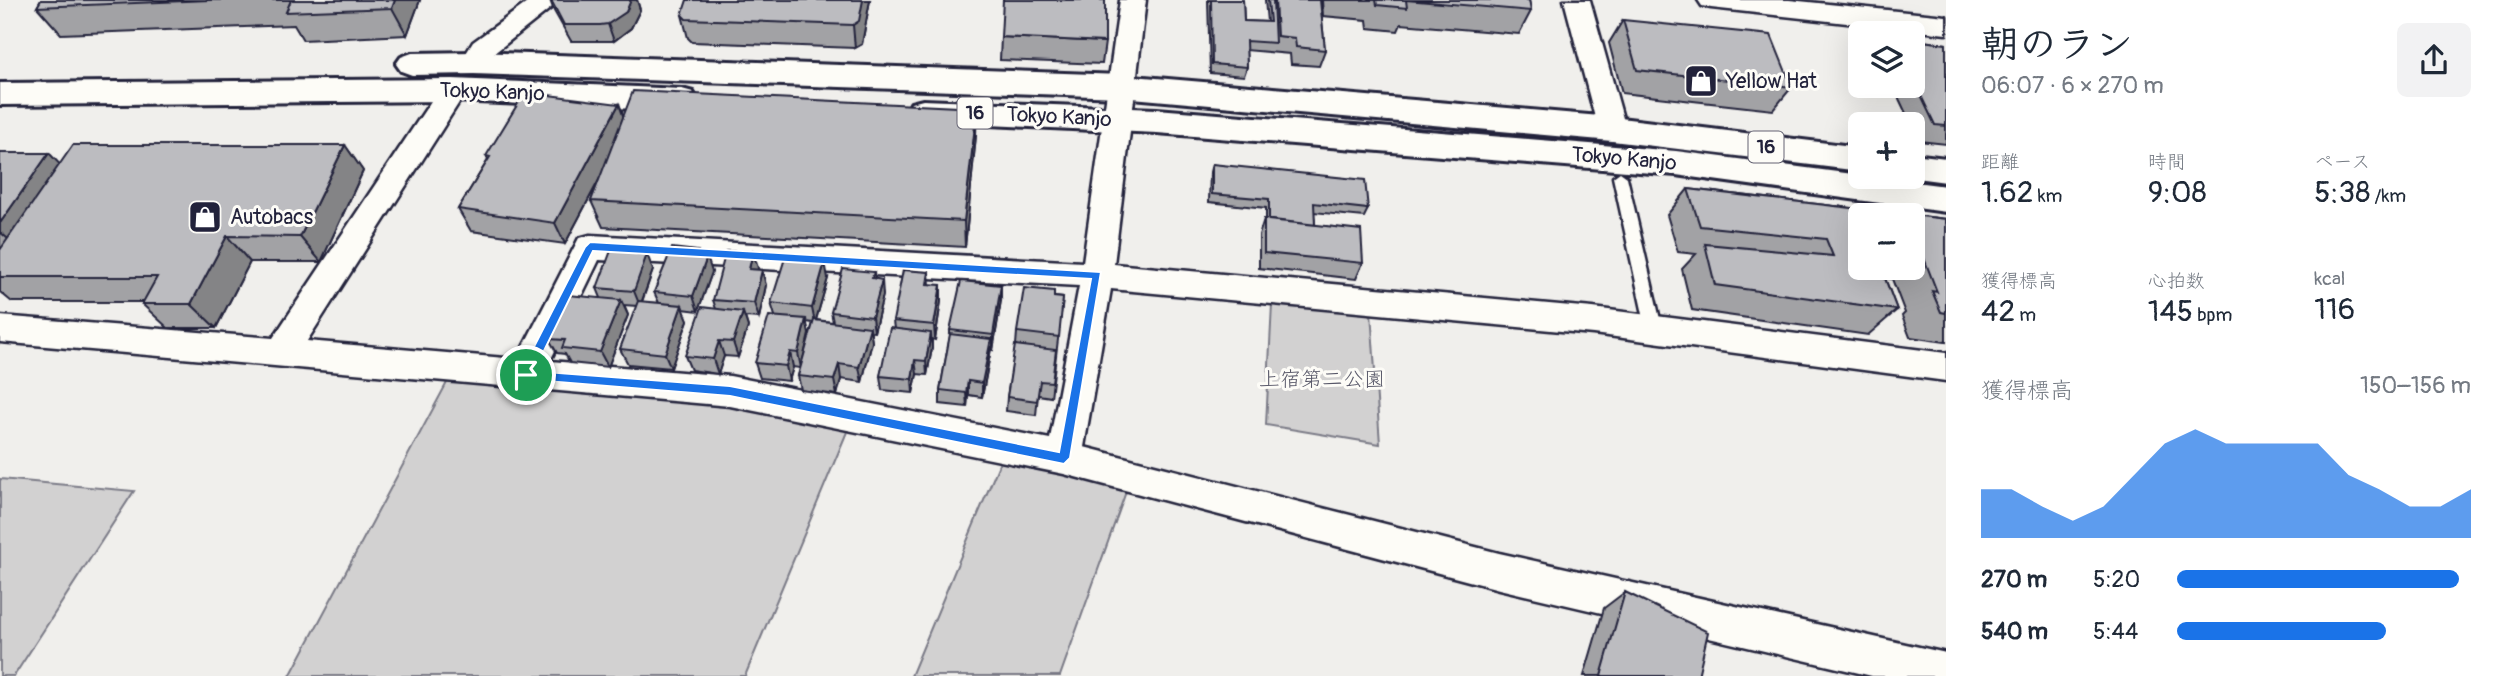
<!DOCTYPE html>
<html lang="ja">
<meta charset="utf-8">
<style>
body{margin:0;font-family:Pangolin,"Klee One",sans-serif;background:#f2f2f3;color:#1f2937;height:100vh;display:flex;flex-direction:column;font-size:26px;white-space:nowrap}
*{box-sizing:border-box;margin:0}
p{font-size:23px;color:#747a83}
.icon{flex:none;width:38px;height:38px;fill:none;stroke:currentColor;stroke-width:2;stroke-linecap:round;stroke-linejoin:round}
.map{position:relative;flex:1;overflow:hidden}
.details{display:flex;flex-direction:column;background:#fff;width:560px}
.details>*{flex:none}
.tools{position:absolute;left:1848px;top:21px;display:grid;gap:14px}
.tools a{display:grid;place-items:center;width:77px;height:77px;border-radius:10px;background:#fff;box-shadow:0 7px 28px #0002;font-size:35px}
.pin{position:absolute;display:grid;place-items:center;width:60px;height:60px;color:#fff;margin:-30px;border:4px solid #fff;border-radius:50%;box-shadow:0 2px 7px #0007}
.round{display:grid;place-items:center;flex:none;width:74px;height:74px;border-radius:10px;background:#f2f2f3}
.overview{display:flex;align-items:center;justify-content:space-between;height:119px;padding:0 35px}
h1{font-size:38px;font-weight:600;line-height:52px}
.metrics{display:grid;grid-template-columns:repeat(3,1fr);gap:10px;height:119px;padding:7px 35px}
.metrics div{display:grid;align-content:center}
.metrics b{font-size:30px;font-weight:600}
.metrics small{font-size:19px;font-weight:400}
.metrics p{font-size:19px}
.chart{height:196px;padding:14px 35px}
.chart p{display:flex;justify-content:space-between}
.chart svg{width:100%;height:126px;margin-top:7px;fill:#1a73e8;opacity:.7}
ul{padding:0 35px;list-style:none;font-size:23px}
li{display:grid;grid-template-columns:112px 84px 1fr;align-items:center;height:52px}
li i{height:18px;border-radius:9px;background:#1a73e8}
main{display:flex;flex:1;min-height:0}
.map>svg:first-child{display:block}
.green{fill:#d2d1d1;stroke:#7a7a86;stroke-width:2}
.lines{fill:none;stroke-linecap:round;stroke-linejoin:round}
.service-casing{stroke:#22223b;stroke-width:5}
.minor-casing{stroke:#22223b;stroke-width:5}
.trunk-casing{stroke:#22223b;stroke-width:6}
.service{fill:#fdfcf7;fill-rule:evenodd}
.minor{fill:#fdfcf7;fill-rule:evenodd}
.trunk{fill:#fdfcf7;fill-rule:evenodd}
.wall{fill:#a2a2a5;stroke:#22223b;stroke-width:2;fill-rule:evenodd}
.shaded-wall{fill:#848486;stroke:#22223b;stroke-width:2}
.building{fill:#bcbcc0;stroke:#22223b;stroke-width:2}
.route{fill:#1a73e8;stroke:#fff;stroke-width:2;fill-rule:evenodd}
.labels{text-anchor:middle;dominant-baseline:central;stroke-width:6;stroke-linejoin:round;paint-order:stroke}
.shield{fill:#fdfcf7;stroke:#646373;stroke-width:2}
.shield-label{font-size:19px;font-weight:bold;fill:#22223b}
.poi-label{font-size:21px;fill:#22223b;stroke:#fdfcf7;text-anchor:start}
.street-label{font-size:21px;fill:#22223b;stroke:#fdfcf7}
.park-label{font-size:21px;fill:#575768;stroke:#fdfcf7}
</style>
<main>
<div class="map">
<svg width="1946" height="676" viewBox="0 0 1946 676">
<rect width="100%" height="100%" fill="#f0efec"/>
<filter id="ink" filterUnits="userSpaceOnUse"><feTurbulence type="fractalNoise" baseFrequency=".0143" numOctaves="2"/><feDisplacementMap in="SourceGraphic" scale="14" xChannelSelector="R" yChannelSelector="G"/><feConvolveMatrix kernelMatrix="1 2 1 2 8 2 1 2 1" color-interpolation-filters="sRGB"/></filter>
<g filter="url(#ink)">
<path class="green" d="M1272,304L1371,312L1380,444L1266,425Z
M450,377L731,405L849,427L745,676H290Z
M1002,457L1128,486L1060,676H911Z
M0,479L134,491L14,676H0Z"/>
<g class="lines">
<defs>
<path id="service" d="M1620,172L1627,177L1662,328L1660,333H1648L1646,328L1613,177Z"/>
<path id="minor" d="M531,0H561L493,54L484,69L474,72L464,69L460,63L473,42Z
M1120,0H1146L1114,264L1593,308L1946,353V381L1593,334L1111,289L1084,447L1499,553L1946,653V676H1872L1499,589L1064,474L730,406L0,342V316L273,338L443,83L453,80L463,83L467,90L307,341L517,359L579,238L590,235L1083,262ZM599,260L1079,286L1050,439L730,376L550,361Z
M1564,0H1590L1626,129L1622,136L1612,139L1602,136L1598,129Z
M1698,0H1789L1946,16V34L1711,8L1702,6Z"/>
<path id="trunk" d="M474,52L1121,75L1612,117L1860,147V171L1612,141L1121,97L474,74L412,75L401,71L396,64L401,57L412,53Z
M453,79L682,89L693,92L698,100L693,108L682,111L453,101L0,105V83Z
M923,100L1157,109L1676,151L1946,186V212L1676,175L1157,133L923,122L911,119L907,111L911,103Z
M1913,154L1946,158V182L1908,177H1913Z"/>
</defs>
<use href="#service" class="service-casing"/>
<use href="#minor" class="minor-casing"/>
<use href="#trunk" class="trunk-casing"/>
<use href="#service" class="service"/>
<use href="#minor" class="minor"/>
<use href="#trunk" class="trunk"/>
</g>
<path class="wall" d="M41,0H420L407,35L303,40L294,25L61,34L37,7Z
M550,0H637L640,10L631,28L614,41H571L554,11Z
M870,0L862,44L855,48L692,42L688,38L682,15Z
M1208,0H1243L1244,21L1267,22L1265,0H1320L1325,50L1319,66L1291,64L1290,54L1246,50L1247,67L1244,76L1210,73Z
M1322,0H1529L1531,11L1519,34L1401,24L1398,31L1368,28L1367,20L1323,16Z
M1623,20L1792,87L1773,110L1622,93L1609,43Z
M1001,37L1105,42L1102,64L1000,60Z
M1913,40L1946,44V144L1919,141L1913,128V124H1911L1893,86H1913Z
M619,104L624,116L976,135L965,247L603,227L591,201L600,178L565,244L471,231L458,209L488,160L486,156Z
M345,145L363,171L321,262H250L216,328H168L142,304L143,302H12L0,292V153L60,164Z
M1212,164L1368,209L1364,217L1314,212L1315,225L1363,263L1356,279L1259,268V235L1264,219H1266V208L1209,202L1210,172Z
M1688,189L1946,219V342L1910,337L1902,316L1905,313L1892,279L1885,278L1897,310L1868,335L1692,310L1682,269L1696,254L1678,252L1667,215ZM1860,215H1913V268H1860Z
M642,254L653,270L642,302L659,303L654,292L700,256L712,272L698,311L683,309L688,320L671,368L628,364L620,349L637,306L624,305L628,315L608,367L570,363L565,354L557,353L549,339L601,298L597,288Z
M758,268L757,269L766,285L759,318L745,317L748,327L738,357L724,356L718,374L691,370L685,356L716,309L713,300Z
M874,272L875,279L883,295L874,332L870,331L872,342L862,382L841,379L837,395L801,390L798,376L800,368L793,367L789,381L760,378L755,363L775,316L771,303L828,278L816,320L833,322L831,312ZM806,322L813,323L805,350L809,334Z
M929,272L930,285L941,301L935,340L932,339V348L927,375L917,374L913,393L882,390L880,376L894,329L893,321Z
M1054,297L1063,298L1051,397L1038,395L1036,415L1006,411L1007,397L1016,345L1017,332Z
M1001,300L993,350L991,349L982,397L968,395L967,407L940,404V390L950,336V330Z
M1625,592L1698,676H1584L1604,608Z"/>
<path class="shaded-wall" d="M395,0H420L407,35L392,8Z
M631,0H637L640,10L631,28L614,41L608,24Z
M863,0H870L862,44L855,48L853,25Z
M619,104L627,127L565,244L555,223Z
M977,108L976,135L965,247L964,221Z
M345,145L363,171L321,262L300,237Z
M49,153L71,176L21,250L0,232V223Z
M227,236L250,262L216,328L191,304Z
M640,250L644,261L647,254L653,270L640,306L634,291L638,254Z
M753,252L758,268L754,284L749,269Z
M707,257L712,272L698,311L693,296Z
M825,262L828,278L815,323L812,308Z
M762,270L766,285L759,318L754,303Z
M882,280L883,295L874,332L872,317Z
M941,285V301L935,340L934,325Z
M1001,285V300L993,350V335Z
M621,300L628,315L608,367L600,352Z
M682,305L688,320L671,368L665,354Z
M743,312L748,327L738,357L733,342Z
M806,319L809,334L801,368L798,353Z
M870,327L872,342L862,382L859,367Z
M931,333L932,348L927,375L926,361Z
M991,339L990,354L982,397V383Z
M719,341L724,356L718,374L713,359Z
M790,352L793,367L789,381L786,366Z
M915,360L917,374L913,393L912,379Z
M839,364L841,379L837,395L834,380Z
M968,381V395L967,407L966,393Z"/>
<path class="building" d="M41,0H210L37,7Z
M291,0H395L392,8L286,12Z
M551,0H631L626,12L608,24L600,25H564Z
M687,0H863L859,21L853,25L686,19L682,15Z
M1003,0H1105V42L1001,37Z
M1211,0H1243L1244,21L1270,22L1268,0H1273L1275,43L1246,41L1247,67L1212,64Z
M1275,0H1320L1325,50L1296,47L1295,38L1277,36Z
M1376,0H1529L1531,11L1406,0L1407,8L1377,5Z
M1623,20L1771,35L1792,87L1637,70Z
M1913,40L1946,44V126L1935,125L1913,79Z
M633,91L977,108L964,221L591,201Z
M525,92L619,104L555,223L458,209L490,157L486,156Z
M73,145H345L300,237L227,236L191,304H142L157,277H0V250Z
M0,153H49L0,223Z
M1212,164L1365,180L1368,209L1314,203L1315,225L1269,220V199L1212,194Z
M1688,189L1946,219V313L1941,312L1932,291L1937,292L1922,253L1913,252V215H1860V268H1881L1897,310L1715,285L1705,244L1833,256L1826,239L1700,226Z
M1264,219L1361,230L1363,263L1264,253Z
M612,248L640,250L638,254H647L634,291L597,288Z
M672,248L698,251L697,256L707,257L693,296L654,292Z
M726,251L753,252L749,269L762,270L754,303L713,300Z
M785,258L825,262L812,308L771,303Z
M843,269L874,272L872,278L882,280L872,317L831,312Z
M903,270L929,272L927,284L941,285L934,325L893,321Z
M961,281L1001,285L993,335L950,330Z
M1024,288L1054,291V297L1063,298L1059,337L1017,332Z
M568,295L621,300L600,352L562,348L565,340L549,339Z
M638,301L682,305L665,354L620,349Z
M702,307L743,312L733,342L719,341L713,359L685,356Z
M769,316L806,319L798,353L790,352L786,366L755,363Z
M814,320L870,327L859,367L839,364L834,380L798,376Z
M890,328L931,333L926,361L915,360L912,379L880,376Z
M950,334L991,339L982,383L968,381L966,393L940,390Z
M1015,345L1056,350L1052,382L1040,381L1037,401L1007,397Z
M1625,592L1708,632L1698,676H1601Z"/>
</g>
<path class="route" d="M590,242L1101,272L1070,458L1064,464L730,396L521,379V372L585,247ZM593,251L1091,279L1059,452L730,386L534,371Z"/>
<defs>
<symbol id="shop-square" viewBox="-11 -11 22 22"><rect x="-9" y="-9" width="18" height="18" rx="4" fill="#22223b" stroke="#fdfcf7"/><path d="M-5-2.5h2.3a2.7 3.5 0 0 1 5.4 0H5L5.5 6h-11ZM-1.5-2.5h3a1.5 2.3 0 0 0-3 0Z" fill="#fff"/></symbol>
</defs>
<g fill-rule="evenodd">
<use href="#shop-square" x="1682" y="62" width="38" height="38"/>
<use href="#shop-square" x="186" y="198" width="38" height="38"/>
</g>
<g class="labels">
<g class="shield">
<rect x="957.5" y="97.5" width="35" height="31" rx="5"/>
<rect x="1748.5" y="131.5" width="35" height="31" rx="5"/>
</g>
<g class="shield-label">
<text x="975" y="113">16</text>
<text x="1766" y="147">16</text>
</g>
<g class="poi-label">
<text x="1726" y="81">Yellow Hat</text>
<text x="230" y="217">Autobacs</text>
</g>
<g class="street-label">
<text transform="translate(492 92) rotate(2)">Tokyo Kanjo</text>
<text transform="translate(1059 117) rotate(3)">Tokyo Kanjo</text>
<text transform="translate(1624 159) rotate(5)">Tokyo Kanjo</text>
</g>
<g class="park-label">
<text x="1322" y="379">上宿第二公園</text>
</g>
</g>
</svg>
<div class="tools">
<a><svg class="icon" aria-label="layers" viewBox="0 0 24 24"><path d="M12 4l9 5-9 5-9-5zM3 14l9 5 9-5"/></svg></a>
<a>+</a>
<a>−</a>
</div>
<div class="pin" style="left:526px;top:375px;background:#1e9e55"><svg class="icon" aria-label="arrive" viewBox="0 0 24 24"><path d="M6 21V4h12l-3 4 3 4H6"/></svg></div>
</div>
<section class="details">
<div class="overview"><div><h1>朝のラン</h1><p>06:07 · 6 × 270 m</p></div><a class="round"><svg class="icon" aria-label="share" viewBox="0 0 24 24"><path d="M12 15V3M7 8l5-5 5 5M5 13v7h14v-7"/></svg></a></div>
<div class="metrics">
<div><p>距離</p><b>1.62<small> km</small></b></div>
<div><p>時間</p><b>9:08</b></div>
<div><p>ペース</p><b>5:38<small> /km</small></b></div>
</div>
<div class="metrics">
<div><p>獲得標高</p><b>42<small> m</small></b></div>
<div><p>心拍数</p><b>145<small> bpm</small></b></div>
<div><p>kcal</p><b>116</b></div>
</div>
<div class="chart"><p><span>獲得標高</span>150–156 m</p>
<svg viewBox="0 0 160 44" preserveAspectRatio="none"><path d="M0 44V27L10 27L20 33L30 38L40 33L50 22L60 11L70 6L80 11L90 11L100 11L110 11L120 22L130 27L140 33L150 33L160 27V44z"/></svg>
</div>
<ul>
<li><b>270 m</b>5:20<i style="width:96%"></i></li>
<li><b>540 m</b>5:44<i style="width:71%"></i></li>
</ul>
</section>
</main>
